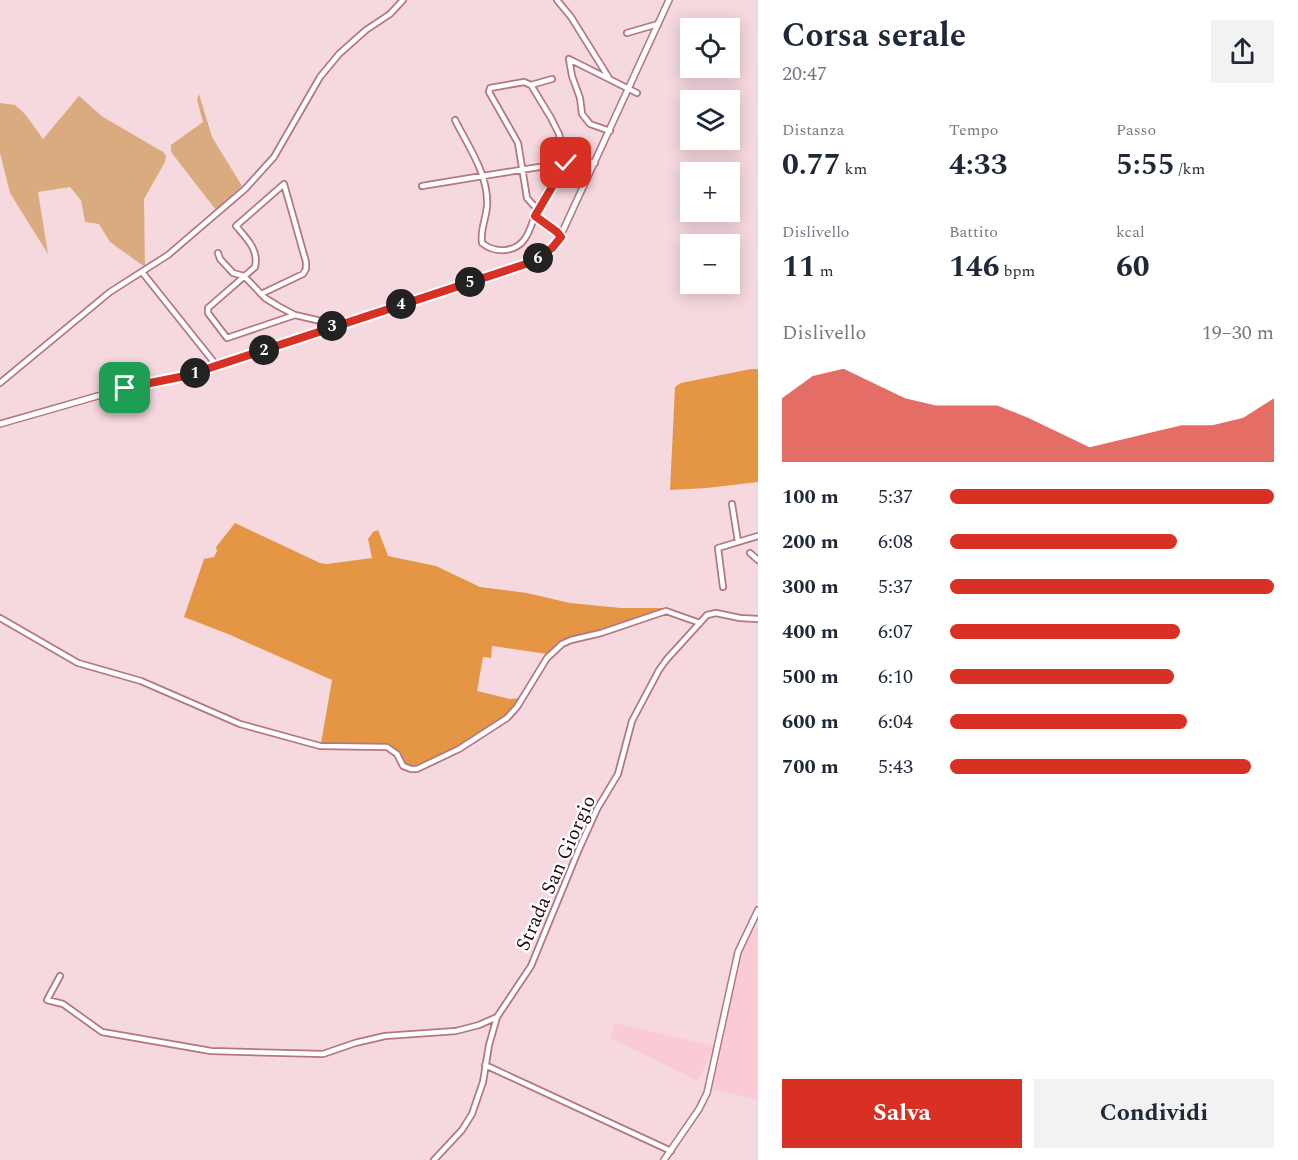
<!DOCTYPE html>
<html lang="it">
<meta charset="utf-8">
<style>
body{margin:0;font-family:Spectral,serif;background:#f2f2f3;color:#1f2937;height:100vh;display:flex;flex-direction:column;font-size:22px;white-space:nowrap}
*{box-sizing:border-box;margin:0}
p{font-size:20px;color:#747a83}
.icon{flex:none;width:33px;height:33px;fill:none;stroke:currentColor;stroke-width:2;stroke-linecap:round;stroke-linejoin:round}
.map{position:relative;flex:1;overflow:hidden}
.panel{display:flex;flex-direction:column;background:#fff;width:540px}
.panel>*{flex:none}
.buttons{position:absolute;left:680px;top:18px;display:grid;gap:12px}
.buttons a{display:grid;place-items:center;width:60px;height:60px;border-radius:0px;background:#fff;box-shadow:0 3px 15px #0003;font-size:30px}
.pin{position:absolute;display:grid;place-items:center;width:51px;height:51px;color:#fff;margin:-26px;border-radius:12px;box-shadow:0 3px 9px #0006}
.km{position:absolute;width:30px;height:30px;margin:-15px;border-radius:50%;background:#222;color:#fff;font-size:16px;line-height:30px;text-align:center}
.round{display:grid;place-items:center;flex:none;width:63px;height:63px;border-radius:0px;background:#f2f2f3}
.head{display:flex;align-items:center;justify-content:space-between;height:102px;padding:0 24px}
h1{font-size:33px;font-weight:700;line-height:45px}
.metrics{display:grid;grid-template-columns:repeat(3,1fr);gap:9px;height:102px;padding:6px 24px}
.metrics div{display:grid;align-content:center}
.metrics b{font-size:30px;font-weight:700}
.metrics small{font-size:16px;font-weight:400}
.metrics p{font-size:16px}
.chart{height:168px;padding:12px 24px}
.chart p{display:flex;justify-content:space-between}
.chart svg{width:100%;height:108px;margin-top:6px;fill:#d93025;opacity:.7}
.button{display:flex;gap:12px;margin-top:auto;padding:12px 24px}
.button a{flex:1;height:69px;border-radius:0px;background:#d93025;color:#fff;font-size:24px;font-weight:700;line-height:69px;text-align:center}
.button a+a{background:#f2f2f3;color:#1f2937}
ul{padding:0 24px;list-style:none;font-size:20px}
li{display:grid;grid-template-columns:96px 72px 1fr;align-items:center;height:45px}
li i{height:15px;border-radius:8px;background:#d93025}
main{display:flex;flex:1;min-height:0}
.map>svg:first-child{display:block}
.built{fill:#facbd5}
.green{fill:#daab7e}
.forest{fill:#e49645}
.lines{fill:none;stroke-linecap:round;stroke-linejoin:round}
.minor-casing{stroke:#b47684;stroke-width:8}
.tertiary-casing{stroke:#b47684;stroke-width:8}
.minor{stroke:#fff;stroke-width:4.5}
.tertiary{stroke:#fff;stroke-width:5}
.route-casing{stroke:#fff;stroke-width:12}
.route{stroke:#d93025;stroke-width:8}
.labels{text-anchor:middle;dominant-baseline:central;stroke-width:4.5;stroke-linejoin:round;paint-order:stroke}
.street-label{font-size:20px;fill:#20090f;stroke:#fff}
</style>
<main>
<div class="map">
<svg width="758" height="1160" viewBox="0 0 758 1160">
<rect width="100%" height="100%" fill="#f6d9df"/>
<path class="built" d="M755,927L758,928V1100L712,1089L742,951Z
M615,1023L714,1046L698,1081L610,1038Z"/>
<path class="green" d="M199,94L212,137L242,186L216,210L171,152V145L203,122L197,100Z
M79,96L103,117L163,152L166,156L165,162L144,199L145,267L110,242L99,224L85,222L81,200L70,187L38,192L48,254L10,193L0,153V103L15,105L25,114L43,139Z"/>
<path class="forest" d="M751,369H758V482L707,488L670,490L675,387L681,383Z
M235,523L320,563L327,564L372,558L368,539L373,532L378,530L388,556L436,566L480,587L527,593L570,603L621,608H667C645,616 623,625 601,631C573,638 571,634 547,654L492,646L491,658L483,657L477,691L510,699L521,698C515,705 509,713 502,719C484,733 428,768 406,766L394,748L379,743H321L332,680L228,634L184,617L204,559L214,557L217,551L216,547Z"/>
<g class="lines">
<defs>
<path id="minor" d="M557,0L571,17L609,78
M627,33L658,24
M569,59L572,76L580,98L582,114L590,124L610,131
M569,59L637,93
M531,85L552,79
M455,120C468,146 489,175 487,206C486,219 480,230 482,243C494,253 514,253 524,240C531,231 533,219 537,209C542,200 561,166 568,162C578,157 585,160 595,163
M422,186C470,178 518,170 566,163L559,134L551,118L531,85L524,82L490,88L489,92L518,143L527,198L537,209
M535,216L557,232L560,237
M218,253L220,259L233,273L244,276L265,298L278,306L295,315L338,325
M142,272L217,366
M261,294L303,274L306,269V262L284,184L236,226C247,239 259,250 255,267L208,308V313L227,338L295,315
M0,383L110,292L168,255L245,189L274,157L320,77L339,54L366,30L390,14L403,0
M732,504L738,542
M750,553L758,560
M723,587L718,548L758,536
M0,618L78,663L141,681L240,724L320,746L387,747L397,754L403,766L411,769H417L459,749L507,718L517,707L547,658L562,644L571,640L601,633L666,611L700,623
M60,976L47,1000L63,1004L102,1032L211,1051L323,1054L355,1043L385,1036L456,1031L479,1025L497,1017
M485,1065L671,1151
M434,1160L462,1130L472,1114L483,1082L489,1045L497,1017L531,966L579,849L597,809L618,774L632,721L659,670L667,659L707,615L716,613L740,618L758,619"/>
<path id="tertiary" d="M0,424L136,385L185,376L518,267L542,256L560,237L669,0
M664,1160L699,1109L707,1093L738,952L758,910"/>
</defs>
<use href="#minor" class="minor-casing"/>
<use href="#tertiary" class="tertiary-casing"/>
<use href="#minor" class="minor"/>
<use href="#tertiary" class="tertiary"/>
</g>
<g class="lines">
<defs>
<path id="route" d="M125,388L185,376L532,262L552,248L561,237L557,232L535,216L566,163"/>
</defs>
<use href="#route" class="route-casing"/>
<use href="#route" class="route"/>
</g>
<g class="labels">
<g class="street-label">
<text transform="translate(556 873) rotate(-66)">Strada San Giorgio</text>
</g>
</g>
</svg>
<div class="buttons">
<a><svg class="icon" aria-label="locate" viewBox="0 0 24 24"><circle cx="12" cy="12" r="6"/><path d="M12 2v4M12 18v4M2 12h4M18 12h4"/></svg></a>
<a><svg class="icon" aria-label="layers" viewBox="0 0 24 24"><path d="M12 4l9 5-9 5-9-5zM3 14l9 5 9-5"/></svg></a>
<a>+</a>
<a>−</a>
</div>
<div class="pin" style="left:125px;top:388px;background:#1e9e55"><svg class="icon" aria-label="arrive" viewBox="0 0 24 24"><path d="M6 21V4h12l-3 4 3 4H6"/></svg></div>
<div class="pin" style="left:566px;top:163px;background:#d93025"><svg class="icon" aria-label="check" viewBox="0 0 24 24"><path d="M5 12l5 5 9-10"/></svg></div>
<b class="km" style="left:195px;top:373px">1</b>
<b class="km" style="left:264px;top:350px">2</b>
<b class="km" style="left:332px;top:326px">3</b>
<b class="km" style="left:401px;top:304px">4</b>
<b class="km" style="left:470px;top:282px">5</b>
<b class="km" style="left:538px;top:258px">6</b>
</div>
<section class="panel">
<div class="head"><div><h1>Corsa serale</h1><p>20:47</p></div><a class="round"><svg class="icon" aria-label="share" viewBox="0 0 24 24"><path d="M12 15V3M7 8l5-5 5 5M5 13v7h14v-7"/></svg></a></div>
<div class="metrics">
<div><p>Distanza</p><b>0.77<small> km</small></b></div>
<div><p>Tempo</p><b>4:33</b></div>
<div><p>Passo</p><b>5:55<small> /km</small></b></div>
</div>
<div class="metrics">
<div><p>Dislivello</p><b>11<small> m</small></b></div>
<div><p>Battito</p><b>146<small> bpm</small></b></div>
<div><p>kcal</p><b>60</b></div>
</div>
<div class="chart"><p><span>Dislivello</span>19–30 m</p>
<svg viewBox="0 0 160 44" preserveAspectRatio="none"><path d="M0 44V18L10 9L20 6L30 12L40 18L50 21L60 21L70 21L80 26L90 32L100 38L110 35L120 32L130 29L140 29L150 26L160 18V44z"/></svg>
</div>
<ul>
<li><b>100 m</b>5:37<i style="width:100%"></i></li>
<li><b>200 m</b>6:08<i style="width:70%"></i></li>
<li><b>300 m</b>5:37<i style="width:100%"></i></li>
<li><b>400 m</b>6:07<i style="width:71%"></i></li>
<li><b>500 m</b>6:10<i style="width:69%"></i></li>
<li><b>600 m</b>6:04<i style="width:73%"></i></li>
<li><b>700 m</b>5:43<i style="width:93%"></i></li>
</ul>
<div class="button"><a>Salva</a><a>Condividi</a></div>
</section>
</main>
